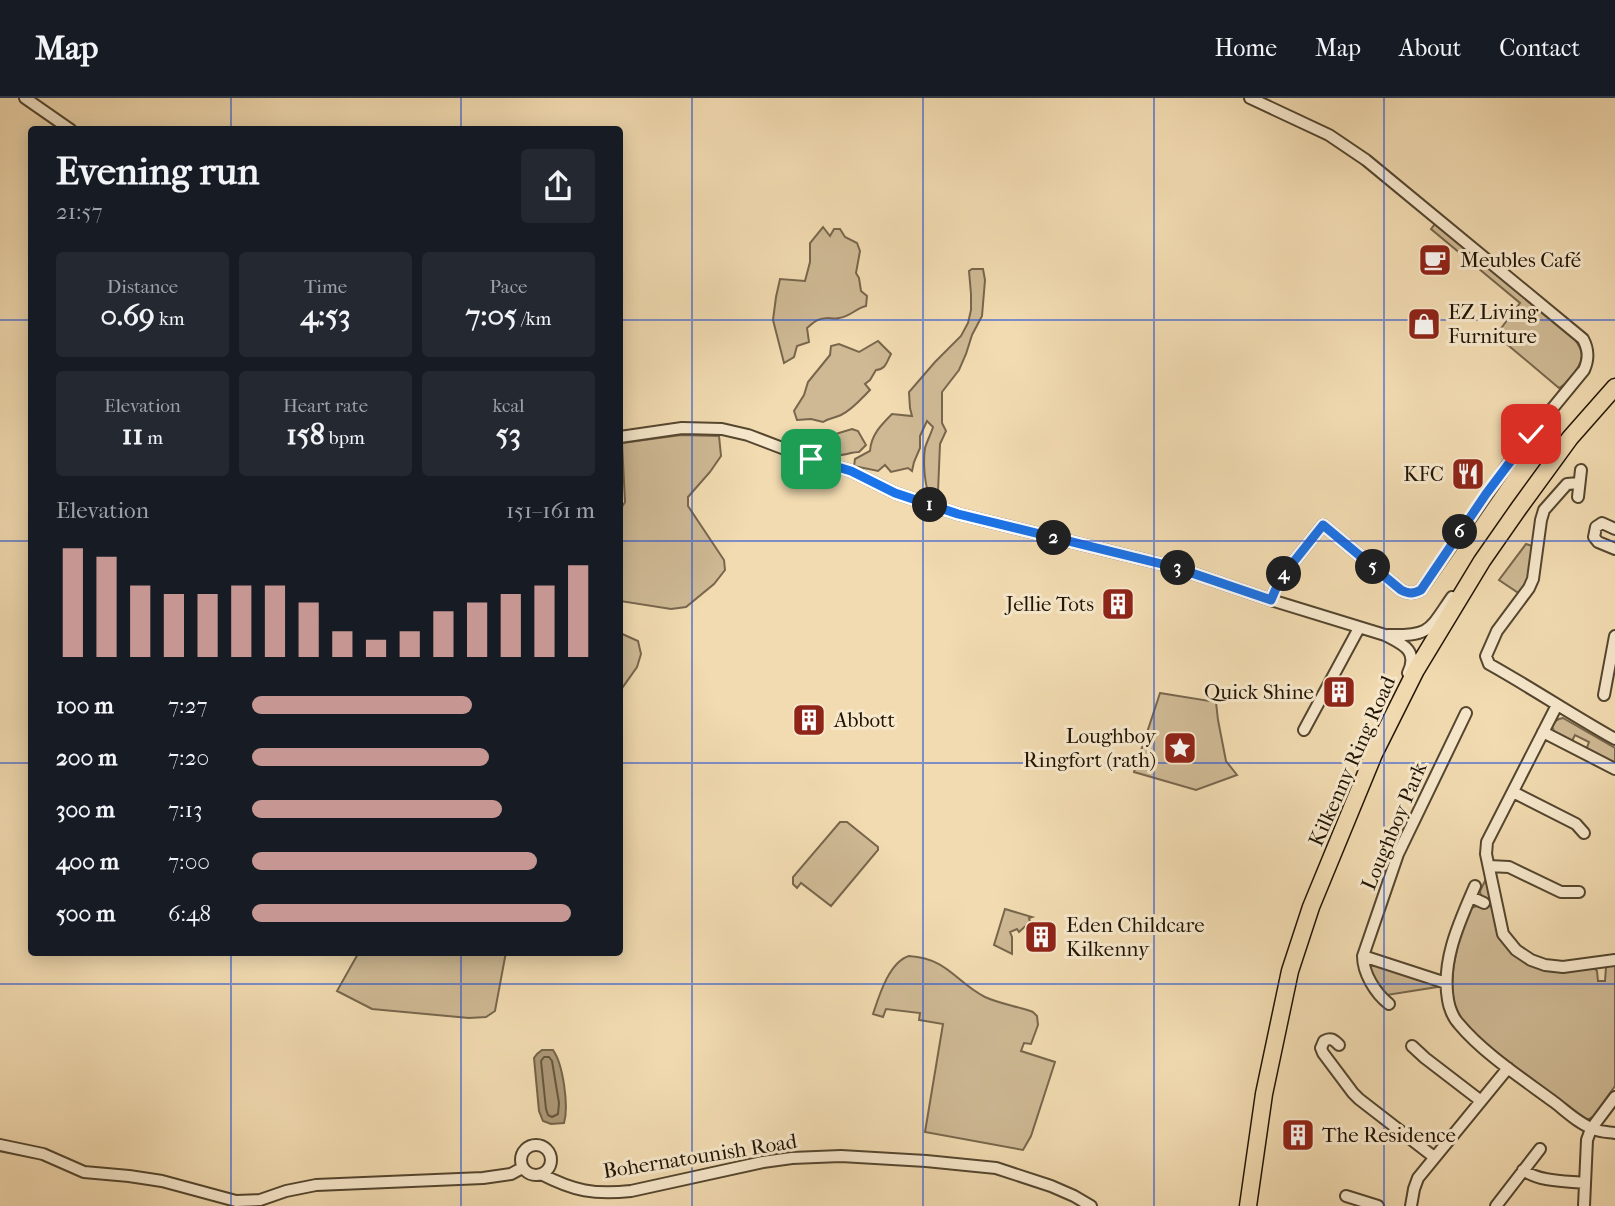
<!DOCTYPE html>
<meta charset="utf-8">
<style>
body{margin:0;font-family:"IM FELL French Canon",serif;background:#242831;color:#f1f3f6;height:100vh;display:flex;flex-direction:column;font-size:26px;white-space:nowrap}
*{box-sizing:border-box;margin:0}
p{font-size:23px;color:#9ea1a6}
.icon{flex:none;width:38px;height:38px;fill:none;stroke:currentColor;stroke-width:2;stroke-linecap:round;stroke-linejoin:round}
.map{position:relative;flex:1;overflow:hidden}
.drawer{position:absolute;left:28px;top:28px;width:595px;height:830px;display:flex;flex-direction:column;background:#171b24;border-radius:7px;box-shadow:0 4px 18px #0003}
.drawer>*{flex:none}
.pin{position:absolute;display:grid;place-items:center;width:60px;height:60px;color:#fff;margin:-30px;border-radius:14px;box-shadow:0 4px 10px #0006}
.km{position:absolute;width:35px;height:35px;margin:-18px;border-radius:50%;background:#222;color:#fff;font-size:19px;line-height:35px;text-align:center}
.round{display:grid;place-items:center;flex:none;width:74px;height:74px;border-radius:7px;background:#242831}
.summary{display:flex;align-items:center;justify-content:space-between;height:119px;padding:0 28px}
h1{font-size:38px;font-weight:800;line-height:52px}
.metrics{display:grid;grid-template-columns:repeat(3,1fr);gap:10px;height:119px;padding:7px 28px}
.metrics div{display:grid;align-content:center;border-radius:7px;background:#242831;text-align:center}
.metrics b{font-size:30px;font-weight:800}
.metrics small{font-size:19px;font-weight:400}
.metrics p{font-size:19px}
.chart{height:196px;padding:14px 28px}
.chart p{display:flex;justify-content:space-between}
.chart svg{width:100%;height:126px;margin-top:7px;stroke:#c59692;stroke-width:6}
ul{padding:0 28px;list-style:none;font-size:23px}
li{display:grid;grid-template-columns:112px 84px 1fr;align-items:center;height:52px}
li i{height:18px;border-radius:9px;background:#c59692}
header{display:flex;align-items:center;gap:42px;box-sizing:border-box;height:98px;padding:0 35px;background:#171b24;border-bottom:2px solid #363941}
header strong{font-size:33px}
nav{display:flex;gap:38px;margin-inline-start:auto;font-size:24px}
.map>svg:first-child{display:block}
.green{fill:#ceb994;stroke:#77664c;stroke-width:2}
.water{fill:#ab9776;stroke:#736348;stroke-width:2}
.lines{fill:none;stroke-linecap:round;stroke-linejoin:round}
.shore{stroke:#66563d;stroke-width:2}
.minor-casing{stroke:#54462f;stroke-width:14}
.highway-casing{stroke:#201404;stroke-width:19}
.minor{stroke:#f7e8cc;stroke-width:10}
.highway{stroke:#f2dbb1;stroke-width:16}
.route-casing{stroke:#fff;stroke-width:14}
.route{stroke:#1a73e8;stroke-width:9}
.grid{fill:none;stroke:#1d4ed8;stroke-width:2;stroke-opacity:0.55}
.labels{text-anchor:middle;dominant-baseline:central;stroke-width:6;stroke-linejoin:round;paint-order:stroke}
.poi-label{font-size:21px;fill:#201404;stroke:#f7e8cc;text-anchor:start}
.street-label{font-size:21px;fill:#201404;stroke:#f7e8cc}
</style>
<header>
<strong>Map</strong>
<nav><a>Home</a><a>Map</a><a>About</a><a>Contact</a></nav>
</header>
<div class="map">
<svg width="1615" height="1108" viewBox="0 0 1615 1108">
<rect width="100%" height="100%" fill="#f2dbb1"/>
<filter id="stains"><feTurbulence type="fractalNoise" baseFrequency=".00286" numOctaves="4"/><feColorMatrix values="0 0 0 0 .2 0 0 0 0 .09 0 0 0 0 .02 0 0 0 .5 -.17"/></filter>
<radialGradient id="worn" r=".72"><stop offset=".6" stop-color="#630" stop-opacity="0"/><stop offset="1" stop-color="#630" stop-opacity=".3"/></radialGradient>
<path class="green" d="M1435,126L1573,239C1586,255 1584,263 1572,278C1567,283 1565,287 1559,290L1496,237L1520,205L1431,131Z
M823,129L830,138L834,131H840L845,139L857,145L860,153L856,175L859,180L861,193L867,198L866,208C856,210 850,219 839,220C837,221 830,220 828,220C818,220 814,224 807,230L809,244L797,248L794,259L784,265L773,222L776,199L780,181L805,183L810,164V145Z
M972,171H983L985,182L982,218L972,237L966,256L959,272L942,294V325L946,333L940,346L938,394L932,401C924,392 923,363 925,350C927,343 931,336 933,329L927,323L920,338V350L914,364L912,373L908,370L891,374L885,367L878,373L854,368L855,361L870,353C871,337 881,327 892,316L912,318L910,310L909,294L935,264L961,238L968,225L971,212V196L969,173Z
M878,243L891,256C886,265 886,271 876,272L870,282L865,286L870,292C861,301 852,312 841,317C835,320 829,320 823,324L811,321L797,322L794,313L804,297L808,284L830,257L831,248L839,246L859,254Z
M852,331L858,333L866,347L859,354C852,354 846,357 839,357C831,357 822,353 814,350L811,343L818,338H829Z
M681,337L719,338L721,358L710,374L688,399V408L724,462L725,472L714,486L686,509L671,511L620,503V412L625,404L622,345Z
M1526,446L1535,449L1529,482L1520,496L1499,482Z
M620,535L638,543L641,556L637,569L620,593Z
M1160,595L1216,604L1218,622L1226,663L1237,677L1196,692L1134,674Z
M1563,620L1615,650V666L1586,652L1589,644L1575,637L1571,645L1555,635L1552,629C1554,623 1557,621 1563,620Z
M840,724H847L878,749V752L831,808L801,785L797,790L793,786V779Z
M1487,779L1497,834L1502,843L1511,854L1523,863L1594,870L1597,873L1598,883H1605L1606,869L1609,867L1615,866V988L1593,1019L1585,1023C1558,1002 1530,982 1504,960C1487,947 1467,934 1458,915C1444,888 1459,836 1471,810L1477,808L1487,810L1489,804L1481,800L1480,793Z
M1005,811L1032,819L1029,820L1030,824L1019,834L1017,831L1010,834L1012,839V856L994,847Z
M359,854H506L495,913L486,919L469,920L372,911L337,893Z
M909,858C949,861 954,883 985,899C1000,906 1017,908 1033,914L1037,918L1038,927L1031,946L1024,945L1021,953L1055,964L1031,1038L1023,1052L925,1034L943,926L919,922L920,915L886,911L883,919L873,916C879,898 889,864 909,858Z
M1375,866L1438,887L1437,889L1387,897L1370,874V868Z"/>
<path class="water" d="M542,952H553C563,966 569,1008 564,1025L551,1026L543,1023L539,1013L534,960L537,956Z"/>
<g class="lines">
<path class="shore" d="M549,959L552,963L559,1005L558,1016L552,1019L548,1017L546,1011L541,963L544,959Z"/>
<defs>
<path id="minor" d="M25,0L71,32
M1250,0L1329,37L1366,62L1583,241C1589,252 1589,261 1584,272L1515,356L1421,492C1413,496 1409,496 1401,492L1323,427L1280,481L1271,502
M620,339L682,330L722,331L748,337L811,361L851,373L895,395L958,416L1174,469L1271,502L1385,537C1402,546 1419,552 1408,575
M1579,385L1567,386L1544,412L1541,422L1533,481L1529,490L1497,533L1486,558L1489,566C1532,590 1572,617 1615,641
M1578,399L1581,372
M1615,431L1602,425L1596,429L1594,439L1598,444L1615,451
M1388,537C1431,538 1429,532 1452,499
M1604,597L1615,538
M1557,607L1487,744L1486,756L1503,836L1516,852L1531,862L1545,867L1563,869L1615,862
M1304,632L1359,530
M1543,634L1615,671
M1513,694L1576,726L1584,735
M1489,768L1509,769L1561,794H1579
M1475,788C1460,823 1441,862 1448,902C1449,909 1453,920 1459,926C1483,955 1523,981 1554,1004C1566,1013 1579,1026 1594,1031C1600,1034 1608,1034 1615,1035
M1471,799L1484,805
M1363,858L1446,885
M1389,906C1375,895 1363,875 1363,858L1398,756L1466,615
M1339,947C1334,942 1331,939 1324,943L1321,950L1323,955L1353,995L1359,1001L1434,1059
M1412,948L1425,960L1481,1003
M521 1062a15 15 0 1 1 30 0a15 15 0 1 1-30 0Z
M0,1047L43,1056L84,1074L129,1078L162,1083L236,1103L260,1102L286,1093L316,1087L483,1080L511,1076L522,1070
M1523,1072C1540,1084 1565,1083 1585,1085
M541,1076C574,1093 594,1097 631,1093L763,1064L792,1060L841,1058L926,1063L996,1070L1051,1088L1074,1098L1091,1108
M1346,1098L1378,1108
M1411,1108L1414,1091L1418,1080L1508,970
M1496,1108L1540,1051
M1584,1108L1587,1042L1591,1031L1615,999"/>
<path id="highway" d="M1248,1108L1264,996L1290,873L1311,809L1374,656L1416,572L1482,463L1519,410L1570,340L1615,289"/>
</defs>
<use href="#minor" class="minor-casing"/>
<use href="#highway" class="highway-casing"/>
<use href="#minor" class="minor"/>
<use href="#highway" class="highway"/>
</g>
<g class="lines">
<defs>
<path id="route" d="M811,361L851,373L895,395L958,416L1174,469L1271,502L1280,481L1323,427L1401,492C1409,496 1413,496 1421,492L1486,396L1531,336"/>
</defs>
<use href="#route" class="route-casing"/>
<use href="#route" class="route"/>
</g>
<path class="grid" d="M231,0V32M461,0V32M692,0V1108M923,0V1108M1154,0V1108M1384,0V1108M0,222H32M620,222H1615M0,443H32M620,443H1615M0,665H32M620,665H1615M231,854V1108M461,854V1108M0,886H1615"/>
<defs>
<symbol id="cafe-square" viewBox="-11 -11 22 22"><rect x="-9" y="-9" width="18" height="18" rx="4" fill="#8f2418" stroke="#f7e8cc"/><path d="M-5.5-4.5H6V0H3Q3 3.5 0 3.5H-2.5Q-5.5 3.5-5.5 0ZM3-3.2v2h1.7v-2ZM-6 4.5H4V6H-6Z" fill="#fff"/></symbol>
<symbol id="shop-square" viewBox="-11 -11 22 22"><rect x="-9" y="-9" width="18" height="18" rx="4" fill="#8f2418" stroke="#f7e8cc"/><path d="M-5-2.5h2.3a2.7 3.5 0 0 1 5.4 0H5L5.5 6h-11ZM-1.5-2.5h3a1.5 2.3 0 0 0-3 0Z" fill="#fff"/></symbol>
<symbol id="restaurant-square" viewBox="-11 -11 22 22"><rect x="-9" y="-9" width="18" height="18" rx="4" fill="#8f2418" stroke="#f7e8cc"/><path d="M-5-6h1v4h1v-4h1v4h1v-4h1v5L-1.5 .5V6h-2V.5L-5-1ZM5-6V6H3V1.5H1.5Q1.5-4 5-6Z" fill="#fff"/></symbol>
<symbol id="building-square" viewBox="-11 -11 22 22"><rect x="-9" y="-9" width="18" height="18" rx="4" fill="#8f2418" stroke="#f7e8cc"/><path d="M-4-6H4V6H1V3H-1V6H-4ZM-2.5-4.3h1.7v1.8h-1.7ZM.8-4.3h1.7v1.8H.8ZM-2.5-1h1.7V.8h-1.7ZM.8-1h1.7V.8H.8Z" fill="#fff"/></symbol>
<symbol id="sight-square" viewBox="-11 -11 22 22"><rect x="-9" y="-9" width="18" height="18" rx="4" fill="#8f2418" stroke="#f7e8cc"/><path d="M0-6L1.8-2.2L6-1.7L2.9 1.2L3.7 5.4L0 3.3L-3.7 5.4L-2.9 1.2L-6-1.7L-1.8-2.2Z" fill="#fff"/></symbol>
</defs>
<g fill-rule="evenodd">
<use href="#cafe-square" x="1416" y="143" width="38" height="38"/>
<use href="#shop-square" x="1405" y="207" width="38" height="38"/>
<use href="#restaurant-square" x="1449" y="357" width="38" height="38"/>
<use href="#building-square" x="1099" y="487" width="38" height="38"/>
<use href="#building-square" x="1320" y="575" width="38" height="38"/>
<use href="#building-square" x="790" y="603" width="38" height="38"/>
<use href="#sight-square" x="1161" y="631" width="38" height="38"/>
<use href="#building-square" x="1022" y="820" width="38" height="38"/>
<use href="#building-square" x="1279" y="1018" width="38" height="38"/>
</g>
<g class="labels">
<g class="poi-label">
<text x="1460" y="162">Meubles Café</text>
<text x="1448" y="214">EZ Living<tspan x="1448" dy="24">Furniture</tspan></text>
<text x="1444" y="376" text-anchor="end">KFC</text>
<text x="1094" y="506" text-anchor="end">Jellie Tots</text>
<text x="1314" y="594" text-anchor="end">Quick Shine</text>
<text x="834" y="622">Abbott</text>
<text x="1156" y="638" text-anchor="end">Loughboy<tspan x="1156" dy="24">Ringfort (rath)</tspan></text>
<text x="1066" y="827">Eden Childcare<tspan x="1066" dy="24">Kilkenny</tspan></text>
<text x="1322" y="1037">The Residence</text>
</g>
<g class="street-label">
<text transform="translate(1352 663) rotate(-66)">Kilkenny Ring Road</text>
<text transform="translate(1394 728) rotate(-67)">Loughboy Park</text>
<text transform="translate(700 1058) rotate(-9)">Bohernatounish Road</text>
</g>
</g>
<rect width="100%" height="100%" filter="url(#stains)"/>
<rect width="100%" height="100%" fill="url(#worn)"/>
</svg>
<div class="pin" style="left:811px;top:361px;background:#1e9e55"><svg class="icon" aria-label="arrive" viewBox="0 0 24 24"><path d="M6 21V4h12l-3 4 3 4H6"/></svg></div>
<div class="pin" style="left:1531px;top:336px;background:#d93025"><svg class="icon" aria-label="check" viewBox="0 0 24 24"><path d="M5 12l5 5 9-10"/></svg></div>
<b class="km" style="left:930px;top:407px">1</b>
<b class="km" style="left:1054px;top:440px">2</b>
<b class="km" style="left:1178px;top:470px">3</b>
<b class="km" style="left:1284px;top:476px">4</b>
<b class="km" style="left:1373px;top:469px">5</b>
<b class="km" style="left:1460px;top:434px">6</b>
<section class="drawer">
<div class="summary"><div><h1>Evening run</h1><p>21:57</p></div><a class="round"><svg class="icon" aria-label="share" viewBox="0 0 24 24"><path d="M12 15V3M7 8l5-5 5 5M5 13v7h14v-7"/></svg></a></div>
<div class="metrics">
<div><p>Distance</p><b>0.69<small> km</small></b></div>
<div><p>Time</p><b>4:53</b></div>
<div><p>Pace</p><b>7:05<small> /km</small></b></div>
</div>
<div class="metrics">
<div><p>Elevation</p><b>11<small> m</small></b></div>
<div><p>Heart rate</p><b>158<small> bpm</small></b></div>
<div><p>kcal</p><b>53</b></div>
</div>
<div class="chart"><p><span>Elevation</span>151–161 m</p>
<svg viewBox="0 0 160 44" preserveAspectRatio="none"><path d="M5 44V6M15 44V9M25 44V19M35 44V22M45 44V22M55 44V19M65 44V19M75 44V25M85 44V35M95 44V38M105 44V35M115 44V28M125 44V25M135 44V22M145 44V19M155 44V12"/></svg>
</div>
<ul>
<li><b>100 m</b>7:27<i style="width:64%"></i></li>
<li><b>200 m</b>7:20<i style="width:69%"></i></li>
<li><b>300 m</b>7:13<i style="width:73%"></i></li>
<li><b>400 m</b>7:00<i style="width:83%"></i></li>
<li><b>500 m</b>6:48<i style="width:93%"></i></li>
</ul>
</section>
</div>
